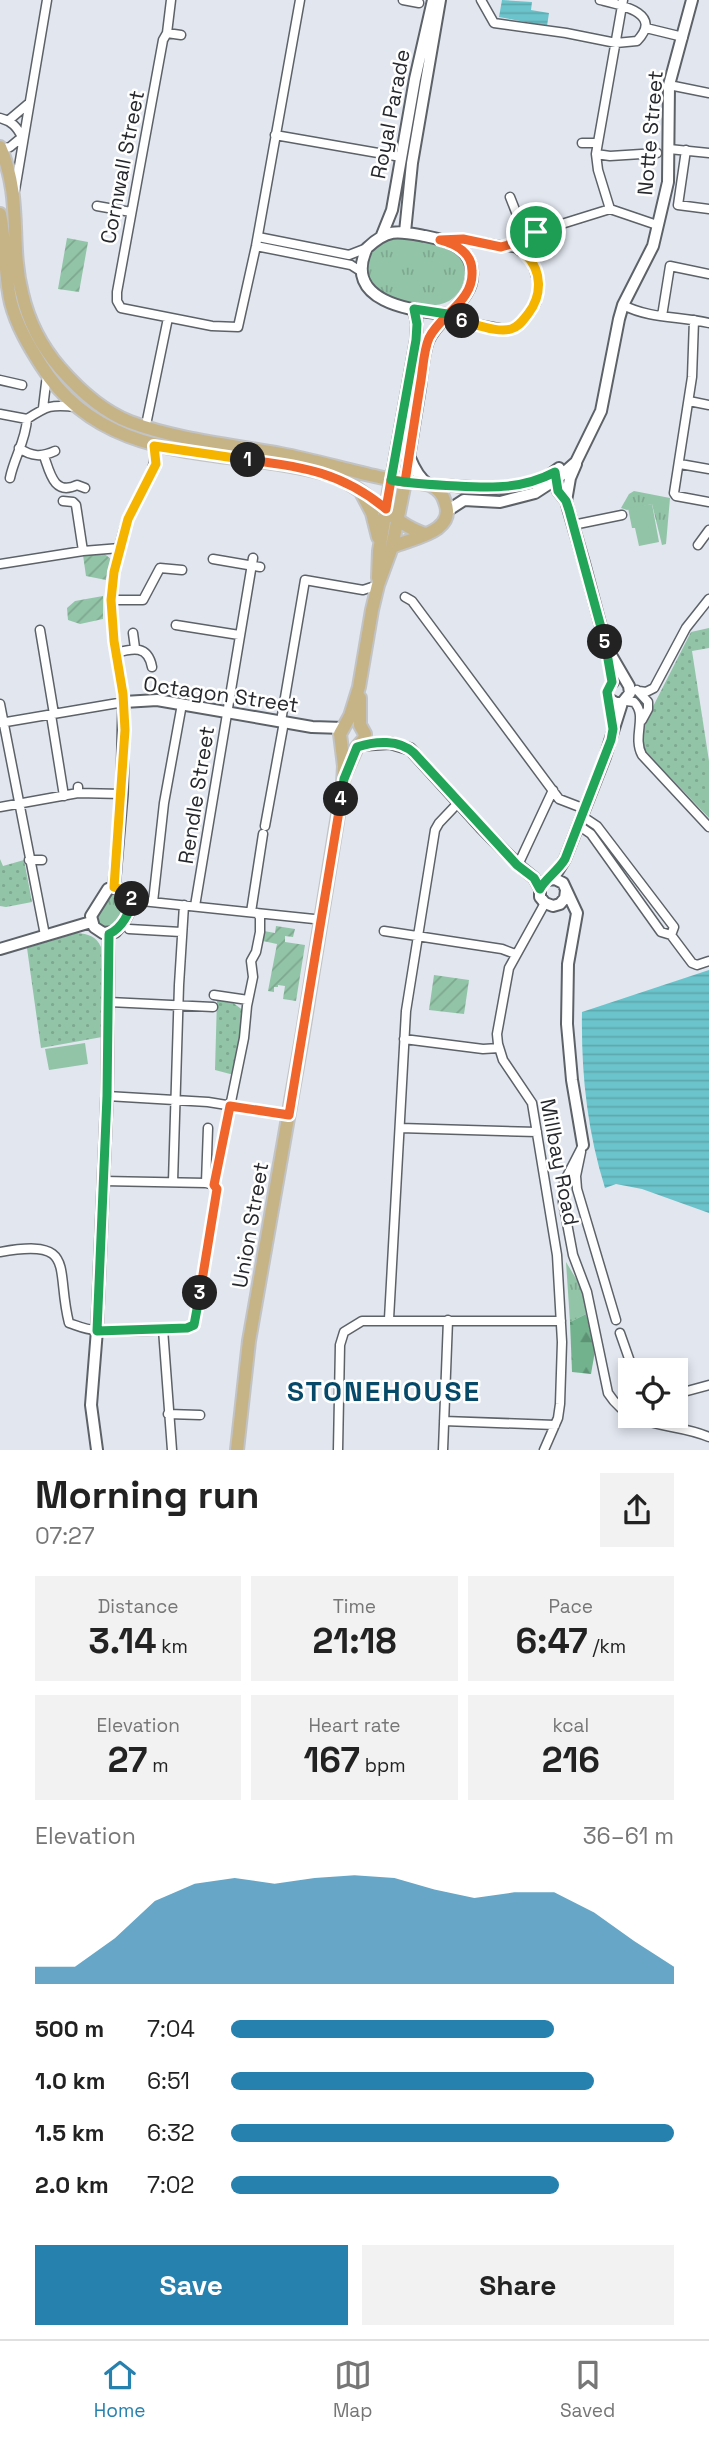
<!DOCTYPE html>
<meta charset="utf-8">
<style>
body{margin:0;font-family:"Space Grotesk",sans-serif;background:#f2f2f2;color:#222;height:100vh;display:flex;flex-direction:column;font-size:26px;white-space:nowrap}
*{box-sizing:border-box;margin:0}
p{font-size:23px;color:#767676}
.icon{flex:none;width:38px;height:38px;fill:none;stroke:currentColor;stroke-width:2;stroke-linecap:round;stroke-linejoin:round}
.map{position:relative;height:1450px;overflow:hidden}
.panel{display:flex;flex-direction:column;background:#fff;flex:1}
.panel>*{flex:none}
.tools{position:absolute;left:618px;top:1358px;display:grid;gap:14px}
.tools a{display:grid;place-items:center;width:70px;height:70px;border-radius:0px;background:#fff;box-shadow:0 4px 10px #0003;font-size:35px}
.pin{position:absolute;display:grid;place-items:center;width:60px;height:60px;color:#fff;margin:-30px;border:4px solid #fff;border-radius:50%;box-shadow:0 2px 7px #0007}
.km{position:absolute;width:35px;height:35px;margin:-18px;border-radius:50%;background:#222;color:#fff;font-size:19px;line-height:35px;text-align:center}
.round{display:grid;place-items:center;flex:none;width:74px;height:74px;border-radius:0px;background:#f2f2f2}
.summary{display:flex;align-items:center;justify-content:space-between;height:119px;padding:0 35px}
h1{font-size:38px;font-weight:600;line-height:52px}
.metrics{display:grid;grid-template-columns:repeat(3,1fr);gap:10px;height:119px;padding:7px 35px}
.metrics div{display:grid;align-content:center;border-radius:0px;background:#f2f2f2;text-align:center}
.metrics b{font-size:35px;font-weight:600}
.metrics small{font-size:19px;font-weight:400}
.metrics p{font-size:19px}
.chart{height:196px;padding:14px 35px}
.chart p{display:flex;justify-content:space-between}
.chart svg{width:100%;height:126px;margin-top:7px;fill:#2781af;opacity:.7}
.cta{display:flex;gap:14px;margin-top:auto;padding:14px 35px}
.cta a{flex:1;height:80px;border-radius:0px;background:#2781af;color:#fff;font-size:28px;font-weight:600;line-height:80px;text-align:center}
.cta a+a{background:#f2f2f2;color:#222}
ul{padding:0 35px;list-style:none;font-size:23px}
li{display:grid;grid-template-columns:112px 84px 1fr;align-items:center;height:52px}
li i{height:18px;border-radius:9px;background:#2781af}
.tabs{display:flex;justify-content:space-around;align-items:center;height:98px;border-top:2px solid #e0e0e0;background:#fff;font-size:19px;color:#767676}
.tabs a{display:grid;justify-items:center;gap:4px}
.tabs .on{color:#2781af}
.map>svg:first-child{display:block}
.grass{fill:url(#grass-tufts)}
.forest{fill:url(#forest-firs)}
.park{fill:url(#park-dots)}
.garden{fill:url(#garden-furrows)}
.pitch{fill:#92c4a7}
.water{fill:url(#water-rules)}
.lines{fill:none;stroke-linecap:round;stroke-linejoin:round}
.street-casing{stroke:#5d6269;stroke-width:11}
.secondary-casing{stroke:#5d6269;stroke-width:14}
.primary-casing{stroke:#c2c3c4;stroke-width:16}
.street{stroke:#fff;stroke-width:8}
.secondary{stroke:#fff;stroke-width:10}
.primary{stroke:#c6b487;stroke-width:12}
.split-1-casing{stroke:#fff;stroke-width:14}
.split-2-casing{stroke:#fff;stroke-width:14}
.split-3-casing{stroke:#fff;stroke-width:14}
.split-4-casing{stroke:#fff;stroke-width:14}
.split-5-casing{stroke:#fff;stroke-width:14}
.split-6-casing{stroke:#fff;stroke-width:14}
.split-7-casing{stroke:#fff;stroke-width:14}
.split-1{stroke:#f0652b;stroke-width:9}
.split-2{stroke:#f5b400;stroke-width:9}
.split-3{stroke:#22a559;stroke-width:9}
.split-4{stroke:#f0652b;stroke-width:9}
.split-5{stroke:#22a559;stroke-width:9}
.split-6{stroke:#22a559;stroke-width:9}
.split-7{stroke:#f5b400;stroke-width:9}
.labels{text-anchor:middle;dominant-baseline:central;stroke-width:5;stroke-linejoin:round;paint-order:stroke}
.street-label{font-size:21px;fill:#26282c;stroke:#fff}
.district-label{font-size:28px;font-weight:bold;letter-spacing:2px;fill:#064968;stroke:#fff}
</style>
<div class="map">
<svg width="709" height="1450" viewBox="0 0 709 1450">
<defs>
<pattern id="grass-tufts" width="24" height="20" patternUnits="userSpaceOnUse" patternTransform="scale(1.75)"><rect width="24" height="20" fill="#92c4a7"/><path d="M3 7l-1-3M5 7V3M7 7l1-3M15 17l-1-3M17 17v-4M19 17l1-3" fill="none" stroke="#7ea890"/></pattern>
<pattern id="forest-firs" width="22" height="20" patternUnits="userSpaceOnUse" patternTransform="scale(1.75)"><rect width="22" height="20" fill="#72b38e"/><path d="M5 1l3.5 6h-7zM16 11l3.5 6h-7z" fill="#5d9274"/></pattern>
<pattern id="park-dots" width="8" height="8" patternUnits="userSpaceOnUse" patternTransform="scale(1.75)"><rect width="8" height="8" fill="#92c4a7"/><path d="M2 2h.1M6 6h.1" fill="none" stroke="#7ea890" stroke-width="1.8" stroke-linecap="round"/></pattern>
<pattern id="garden-furrows" width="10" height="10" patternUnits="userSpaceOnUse" patternTransform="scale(1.75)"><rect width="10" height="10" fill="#92c4a7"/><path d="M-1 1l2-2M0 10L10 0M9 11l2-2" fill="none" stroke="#7ea890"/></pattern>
<pattern id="water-rules" width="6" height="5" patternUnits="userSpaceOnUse" patternTransform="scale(1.75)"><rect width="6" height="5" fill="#6bc4cb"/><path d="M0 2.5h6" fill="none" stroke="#5da8ae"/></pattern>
</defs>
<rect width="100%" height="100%" fill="#e1e6ef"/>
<path class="grass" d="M391,237C417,237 472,241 464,279C463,288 457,296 449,301C414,320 321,275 391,237Z
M634,491L670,498L666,544L662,545L652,504L627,510L621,508L629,494Z
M113,892H122L128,906C120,919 117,932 100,926L97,917Z
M566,1262L584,1292L586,1314L570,1322Z"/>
<path class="forest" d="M586,1314L595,1351L591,1374L572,1372L570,1322Z"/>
<path class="park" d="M709,628V648L692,651L709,761V818L644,750L640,732L691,632Z
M0,859L3,866L24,860L32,902L6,907L0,906Z
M77,933C88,934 96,936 101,947L102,1037L41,1048L27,948Z
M217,999H228L244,1011L242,1040L234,1075L215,1070Z"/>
<path class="garden" d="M67,238L88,242L79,292L58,289Z
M102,552L111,559L106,580L86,576L83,555Z
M103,596V619L80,624L68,620L67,608L75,601Z
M276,926L295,929L293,937L285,936V942L305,945L296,1001L283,999L285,986L278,985V987H274V992L268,991L277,944L263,941L264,931L275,933Z
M434,975L469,980L464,1014L429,1010Z"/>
<path class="pitch" d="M652,504L659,542L639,546L635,528H632L628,508Z
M85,1043L88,1064L49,1070L45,1049Z"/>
<path class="water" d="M502,0L532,2L531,10L549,13L547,26L499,17Z
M709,970V1213L642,1189L616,1184L605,1188C587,1130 581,1072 582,1012Z"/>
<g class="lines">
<defs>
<path id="street" d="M403,0L419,3
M481,0L494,23L566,33L616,43L637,41C664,13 621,5 600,0
M646,28L683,37
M167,33L171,0
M181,35L167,33L163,40L117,292V301L121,308L212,326L238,327L256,246L300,0
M669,85L709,93
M0,118C12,121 17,127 22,137
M9,120L28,104
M275,135L401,157
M582,143H597
M0,149L10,147L22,137
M669,149L709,153
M686,150L678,205L709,209
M596,154L610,156L657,153
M15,190L47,0
M510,197L527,240L531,239
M97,206L131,212
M610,209L598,170L596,154L623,0
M258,237L349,255L367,248
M443,240L463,239L516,248L531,259L539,286L536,303L518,326L510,330L460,321L447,314
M508,245L523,235L536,232L610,209L657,225
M256,246L351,265L362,272
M623,305C650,319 680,316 709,323
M662,316L670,266L709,274
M694,320L692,377L674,493L676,496L709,502
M0,380L22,385
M689,401L709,405
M43,408L47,375
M0,414L27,419C47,406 51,404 76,407
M147,420L168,318
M19,448C32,457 42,457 55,451
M44,456C50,473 54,496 77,485L85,488
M680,464L709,469
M10,478C14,458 26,440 27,419
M63,501L73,502L76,505L83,551
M573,525L622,515
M698,545L709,530
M213,559L260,567
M0,564L83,551L120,548
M405,597L412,601L559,799L585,809
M111,600H143L160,568L182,570
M176,625L239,635
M40,630L54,714
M133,633L135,648
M116,653C133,648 148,645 152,667
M637,690L648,702V709L642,720
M639,691L646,692L654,688L686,628L709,599
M626,701L634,702C648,716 632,736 642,755L709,827
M0,704L45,935
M51,715L64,796
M281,721L305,580L363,590L378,585
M0,723L124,702C119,658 106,618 114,573C117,556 121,537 127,520C137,495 159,473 154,446
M78,787V793L122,794
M0,807L78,793
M578,825L591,834L661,932L671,935L674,927L597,826L582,816
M265,826L284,722
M29,860H42
M518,865L553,790
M132,900L314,919
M153,902L164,803L182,704
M195,906L253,558
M251,912L263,834
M129,929L181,932
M384,931L502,949L515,954
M671,935L692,963L697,965L709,961
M214,995L248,1000
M109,1002L213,1007
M404,1039L483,1049L499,1048
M107,1096L208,1102L289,1115
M400,1128L537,1132
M583,1145L564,1182L563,1202L573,1255L587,1292L608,1393C632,1431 672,1421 709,1437
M581,1152L576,1176L577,1189L616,1320
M173,1182L179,985L184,905
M206,1183L208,1128
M214,1185L244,1038L247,1006L253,977L251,961L256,952L260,932V917L257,913
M0,1252C78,1238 55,1268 69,1323C78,1326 86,1330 96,1330C115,1332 179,1332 194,1325L217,1189L214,1185L206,1183L103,1181
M389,1319L406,1011L435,830L439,823L458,803
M163,1329L172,1450
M620,1333L633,1370
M676,1394L709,1385
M168,1414L200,1415
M444,1421L555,1425
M338,1450L340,1345L344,1332L362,1321H561
M443,1450L448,1320
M544,1450L558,1418L560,1404L562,1342L557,1255L532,1103L503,1060L498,1044L497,1034L509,968L545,903"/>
<path id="secondary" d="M405,232L412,163L440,0
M382,235L392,210L415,79L433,0
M410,458C414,468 419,478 428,484C436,488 447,485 455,486C490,488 531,493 559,468
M556,474L558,491L566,501L584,563L606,646L613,682
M391,480L416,340L417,324L414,309
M405,482C410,451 415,419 420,388C422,373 423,355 428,341C439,315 475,301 472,271C470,246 445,240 425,236C398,231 388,228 367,248C342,301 410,311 447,314
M566,501L570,478L576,464
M447,511L464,500L500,502L535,493L558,478L576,462L601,411L619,319L623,305L653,246L668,182L669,85L692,0
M609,699L616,703H622L630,693L629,686L611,655
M360,745L390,743L410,749L481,827L518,865L534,878L540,889V897L545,903L553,906L560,904L565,898L566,890
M547,880L555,879L563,883L577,913L568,964L567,1024L572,1080L583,1145
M548,880L557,872L565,859L605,757L622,703
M114,887L122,794L124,702L157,700L312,727L343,728
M114,887L128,892C136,906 125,921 115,932L103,933L94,927L91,916L108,889Z
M0,949L91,922
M97,1450L91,1405L97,1330L107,1096L109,934"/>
<path id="primary" d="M0,147C23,199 9,242 22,293C28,320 41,346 60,368C80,391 102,411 130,422C178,440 232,445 281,454C314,460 346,470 379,477C391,480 424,482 432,486C438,489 443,495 445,502C457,533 411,538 392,547
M0,214C6,244 4,274 11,303C17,326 29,346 41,365C106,469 225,446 327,474C367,486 388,522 425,534
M361,492L372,513L378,537
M378,578L379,551L391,480
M346,772L357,747L364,739L365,734L360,725V698
M237,1450L249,1341L302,1038L343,784L344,766L340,734L350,716L359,687L372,610L378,585L392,547L405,482"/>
</defs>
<use href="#street" class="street-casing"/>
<use href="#secondary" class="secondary-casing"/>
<use href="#primary" class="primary-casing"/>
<use href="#street" class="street"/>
<use href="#secondary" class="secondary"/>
<use href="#primary" class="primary"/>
</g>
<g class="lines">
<defs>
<path id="split-1" d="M248,460C302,466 343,473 386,509L391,480L405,482C410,450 415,418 420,386C423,371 423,352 429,338C441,314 474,301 472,271C472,253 456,244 440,240L463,239L501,247L508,245L523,235L536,232"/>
<path id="split-2" d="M132,899L128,892L114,887L125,730L123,694L114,641L111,600L114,572L128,519L156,464L154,446L248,460"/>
<path id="split-3" d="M132,899C130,913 122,928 109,934L107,1096L97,1331L187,1328L194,1325L200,1293"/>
<path id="split-4" d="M200,1293L217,1189L214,1185L230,1106L289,1115L341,799"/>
<path id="split-5" d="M341,799L344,779L357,747C375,741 399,739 414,753L517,865L534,878L540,889C544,880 558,871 565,859L611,740L613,729L607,692L612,682L605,642"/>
<path id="split-6" d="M462,321L447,314L414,309L417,324L416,340L391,480C413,484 435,485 457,486C493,488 523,489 555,472L558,491L566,501L569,510L605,642"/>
<path id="split-7" d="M462,321C476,324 497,333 511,329C519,327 523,320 528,314C542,296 543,271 525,254L528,244L536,232"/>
</defs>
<use href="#split-1" class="split-1-casing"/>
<use href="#split-2" class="split-2-casing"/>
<use href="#split-3" class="split-3-casing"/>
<use href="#split-4" class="split-4-casing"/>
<use href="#split-5" class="split-5-casing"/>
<use href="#split-6" class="split-6-casing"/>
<use href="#split-7" class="split-7-casing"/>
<use href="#split-1" class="split-1"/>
<use href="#split-2" class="split-2"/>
<use href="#split-3" class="split-3"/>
<use href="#split-4" class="split-4"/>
<use href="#split-5" class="split-5"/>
<use href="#split-6" class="split-6"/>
<use href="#split-7" class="split-7"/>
</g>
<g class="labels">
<g class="street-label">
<text transform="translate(390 114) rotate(-79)">Royal Parade</text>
<text transform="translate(650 133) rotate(-85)">Notte Street</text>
<text transform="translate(122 167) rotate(-79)">Cornwall Street</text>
<text transform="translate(221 694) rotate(8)">Octagon Street</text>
<text transform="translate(196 795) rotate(-81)">Rendle Street</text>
<text transform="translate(560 1162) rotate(79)">Millbay Road</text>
<text transform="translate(250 1225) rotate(-80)">Union Street</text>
</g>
<g class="district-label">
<text x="384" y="1391">STONEHOUSE</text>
</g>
</g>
</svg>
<div class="tools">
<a><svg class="icon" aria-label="locate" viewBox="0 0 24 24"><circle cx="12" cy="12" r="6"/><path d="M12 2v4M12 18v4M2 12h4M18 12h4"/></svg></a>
</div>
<div class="pin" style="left:536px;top:232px;background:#1e9e55"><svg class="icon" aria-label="arrive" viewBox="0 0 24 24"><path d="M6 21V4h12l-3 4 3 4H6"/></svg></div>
<b class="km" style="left:248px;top:460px">1</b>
<b class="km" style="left:132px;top:899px">2</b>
<b class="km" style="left:200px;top:1293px">3</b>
<b class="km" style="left:341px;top:799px">4</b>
<b class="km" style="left:605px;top:642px">5</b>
<b class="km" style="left:462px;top:321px">6</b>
</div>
<section class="panel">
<div class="summary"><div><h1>Morning run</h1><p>07:27</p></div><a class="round"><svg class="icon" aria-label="share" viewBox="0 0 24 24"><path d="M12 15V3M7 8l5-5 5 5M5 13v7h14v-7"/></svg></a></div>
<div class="metrics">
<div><p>Distance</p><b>3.14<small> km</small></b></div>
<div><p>Time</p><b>21:18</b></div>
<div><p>Pace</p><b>6:47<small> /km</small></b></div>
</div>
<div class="metrics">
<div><p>Elevation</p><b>27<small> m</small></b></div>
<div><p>Heart rate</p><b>167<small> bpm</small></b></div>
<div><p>kcal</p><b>216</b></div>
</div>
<div class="chart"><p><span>Elevation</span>36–61 m</p>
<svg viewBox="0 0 160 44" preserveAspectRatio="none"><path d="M0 44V38L10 38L20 28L30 15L40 9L50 7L60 9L70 7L80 6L90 7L100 11L110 14L120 12L130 12L140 19L150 29L160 38V44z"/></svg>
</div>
<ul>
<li><b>500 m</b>7:04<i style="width:73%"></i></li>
<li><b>1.0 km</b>6:51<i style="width:82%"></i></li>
<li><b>1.5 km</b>6:32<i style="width:100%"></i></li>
<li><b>2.0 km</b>7:02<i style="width:74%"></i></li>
</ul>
<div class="cta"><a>Save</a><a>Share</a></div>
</section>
<nav class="tabs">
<a class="on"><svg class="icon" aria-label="home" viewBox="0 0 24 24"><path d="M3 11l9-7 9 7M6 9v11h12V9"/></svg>Home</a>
<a><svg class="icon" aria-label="map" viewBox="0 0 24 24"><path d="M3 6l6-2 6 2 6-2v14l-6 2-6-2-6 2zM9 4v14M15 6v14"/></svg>Map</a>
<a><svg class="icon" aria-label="saved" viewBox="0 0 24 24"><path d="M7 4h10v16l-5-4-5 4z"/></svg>Saved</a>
</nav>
